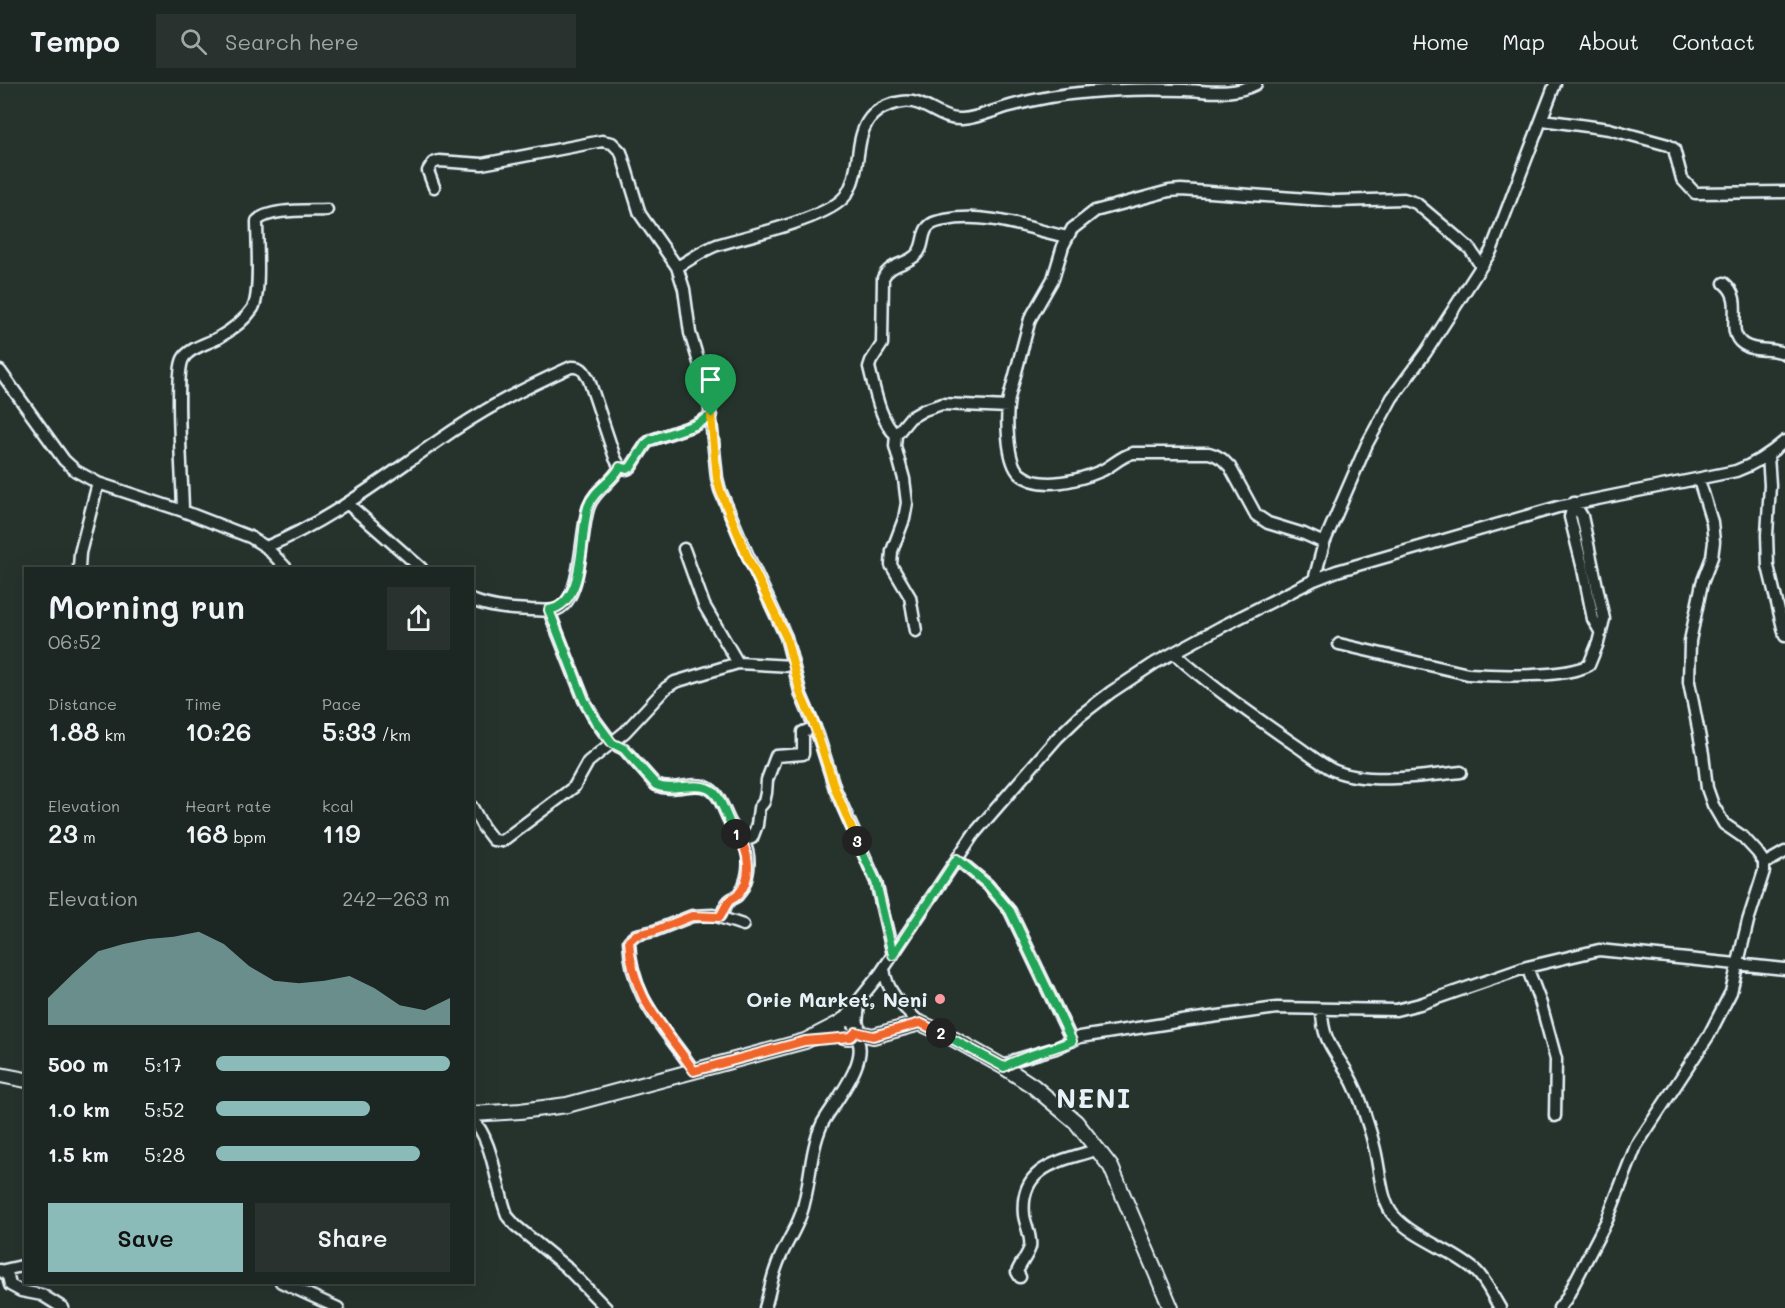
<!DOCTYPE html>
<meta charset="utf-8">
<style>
body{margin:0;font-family:Mali,sans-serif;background:#29322f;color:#f1f3f6;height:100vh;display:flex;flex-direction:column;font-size:22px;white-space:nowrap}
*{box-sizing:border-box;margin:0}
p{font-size:20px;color:#a0a5a5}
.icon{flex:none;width:33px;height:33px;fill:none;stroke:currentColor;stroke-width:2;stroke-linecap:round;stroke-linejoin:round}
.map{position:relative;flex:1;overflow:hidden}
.drawer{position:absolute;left:24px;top:483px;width:450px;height:717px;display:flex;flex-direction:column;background:#1c2622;border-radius:0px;box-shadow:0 6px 24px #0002,0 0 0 2px #3a4340}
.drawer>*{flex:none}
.pin{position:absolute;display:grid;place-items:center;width:51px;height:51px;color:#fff;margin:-62px -26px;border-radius:50% 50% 50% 0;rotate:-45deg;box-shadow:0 0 6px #0007}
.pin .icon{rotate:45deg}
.km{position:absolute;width:30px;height:30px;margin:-15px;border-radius:50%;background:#222;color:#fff;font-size:16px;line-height:30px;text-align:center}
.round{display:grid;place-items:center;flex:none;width:63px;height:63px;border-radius:0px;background:#29322f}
.summary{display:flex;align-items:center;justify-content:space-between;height:102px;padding:0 24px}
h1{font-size:33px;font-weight:600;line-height:45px}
.metrics{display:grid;grid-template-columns:repeat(3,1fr);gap:9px;height:102px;padding:6px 24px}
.metrics div{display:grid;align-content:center}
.metrics b{font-size:26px;font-weight:600}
.metrics small{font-size:16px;font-weight:400}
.metrics p{font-size:16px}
.chart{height:168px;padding:12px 24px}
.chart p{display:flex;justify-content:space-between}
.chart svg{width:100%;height:108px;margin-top:6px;fill:#8bbbb9;opacity:.7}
.action{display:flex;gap:12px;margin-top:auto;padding:12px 24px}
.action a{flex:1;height:69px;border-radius:0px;background:#8bbbb9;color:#111;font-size:24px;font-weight:600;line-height:69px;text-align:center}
.action a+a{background:#29322f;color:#f1f3f6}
ul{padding:0 24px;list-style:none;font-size:20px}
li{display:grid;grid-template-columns:96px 72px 1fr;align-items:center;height:45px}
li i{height:15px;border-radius:8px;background:#8bbbb9}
header{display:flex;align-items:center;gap:36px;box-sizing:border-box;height:84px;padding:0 30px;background:#1c2622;border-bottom:2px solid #3a4340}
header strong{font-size:28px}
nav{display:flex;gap:33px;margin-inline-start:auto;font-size:21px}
.search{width:420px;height:54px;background:#29322f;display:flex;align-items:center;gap:15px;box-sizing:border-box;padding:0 21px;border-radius:0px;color:#a0a5a5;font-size:22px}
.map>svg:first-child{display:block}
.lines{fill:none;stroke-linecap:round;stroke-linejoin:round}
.minor-casing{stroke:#e8f1f8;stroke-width:15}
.major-casing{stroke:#e8f1f8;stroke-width:18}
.minor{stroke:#26332d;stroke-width:10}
.major{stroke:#26332d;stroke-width:14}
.split-1-casing{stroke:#fff;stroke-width:12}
.split-2-casing{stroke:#fff;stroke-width:12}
.split-3-casing{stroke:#fff;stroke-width:12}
.split-4-casing{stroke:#fff;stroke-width:12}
.split-1{stroke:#22a559;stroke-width:8}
.split-2{stroke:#f0652b;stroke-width:8}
.split-3{stroke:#22a559;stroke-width:8}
.split-4{stroke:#f5b400;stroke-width:8}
.poi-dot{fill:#ff9aa2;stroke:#26332d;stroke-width:2}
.labels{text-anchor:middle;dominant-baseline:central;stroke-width:4.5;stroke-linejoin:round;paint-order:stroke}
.poi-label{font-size:20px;font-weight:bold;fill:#e8f1f8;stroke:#26332d;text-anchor:end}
.district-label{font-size:26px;font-weight:bold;letter-spacing:1.5px;fill:#e8f1f8;stroke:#26332d}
</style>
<header>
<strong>Tempo</strong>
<div class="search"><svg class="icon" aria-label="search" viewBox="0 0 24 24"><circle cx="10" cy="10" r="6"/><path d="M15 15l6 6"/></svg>Search here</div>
<nav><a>Home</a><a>Map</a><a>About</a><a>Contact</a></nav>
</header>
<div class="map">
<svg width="1785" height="1224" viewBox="0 0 1785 1224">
<rect width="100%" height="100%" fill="#26332d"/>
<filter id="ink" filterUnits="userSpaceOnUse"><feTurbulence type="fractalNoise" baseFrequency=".0167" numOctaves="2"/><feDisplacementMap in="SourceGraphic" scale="12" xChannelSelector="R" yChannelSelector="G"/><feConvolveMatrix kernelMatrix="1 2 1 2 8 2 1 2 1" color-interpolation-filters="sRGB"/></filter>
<g filter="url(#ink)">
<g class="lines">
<defs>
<path id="minor" d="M1543,36L1609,45L1668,61L1674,65L1682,95L1695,109L1785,108
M434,103L428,87L433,79L439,77L482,80L602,57L612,59L621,68L640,130L677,183L684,205L690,249L708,308L717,394L720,406L748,472L786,553L801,611L818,651L835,705L876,798L893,871
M677,183C690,176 703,166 717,161C746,152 829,135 846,111C868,79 844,27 902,18C924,14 940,37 962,35C979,34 994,26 1010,22C1035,15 1064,10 1090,8C1121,5 1154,5 1185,6C1211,7 1232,12 1256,0
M1724,199C1747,217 1723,246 1743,260C1756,269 1773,263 1785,270
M0,287L64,376L76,387L98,399L183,427L250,453L266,463L286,484
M896,351C880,338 874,302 869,283L871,277L882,260L883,194C890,179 906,181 916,171C925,163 921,150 928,143C932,138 939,137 945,136C988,128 1026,144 1067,153
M1768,372L1770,401L1767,451L1768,482L1785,552
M1574,419L1570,433L1583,485L1593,535L1601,549
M348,420L421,484
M183,427C183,402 174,292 183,275C189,264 207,260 218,254C230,247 245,236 253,224C261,209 257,157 257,137C269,124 309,127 327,126
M1324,459L1304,450L1268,439L1256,431L1230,383L1222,375L1215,371L1209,369H1133C1121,372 1112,382 1101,387C1080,396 1040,407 1020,390C1006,378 1006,331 1009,314L1030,235L1053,195L1063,162L1072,145L1095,127L1169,107L1181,106L1336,117L1404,115L1416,119L1454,151L1470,165L1481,182
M266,463C329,437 382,395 438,357C482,326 522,305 571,283C582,282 584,287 589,296L615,374L620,383L627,385L631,383L646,360L651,356L695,341L711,332
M684,465L704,521L738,579
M79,484L80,469L98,399
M1314,496L1324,459L1367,360L1392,314L1426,268L1491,167L1555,0
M472,516C491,524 510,525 531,526C539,526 550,528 558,525C583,514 580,444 589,422C595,405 612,399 620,383
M549,527L584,616L595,636L612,659L624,665L656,701C673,709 692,697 706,703C719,708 723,724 729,736C733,745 740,751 744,759C752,774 749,799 737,812C735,814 731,814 729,817C725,821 723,828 720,833
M916,547L910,513L891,481L892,467L904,435L907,419L904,395L895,362L896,351L910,334L924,326L942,320L1008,323
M1339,560L1468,590C1497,592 1564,594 1589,581L1598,559L1604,535L1582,432L1574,419
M1174,569C1210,602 1251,630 1291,658C1305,667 1319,679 1333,686C1366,701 1426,692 1461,688
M472,723L483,743L493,756L502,757L574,703L588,678L625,648L666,604L675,598L738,579L792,582
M743,757L752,754L757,741L759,724L764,718L766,709L767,696L776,672L803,670V648L815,643
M957,775L988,801L1010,827L1072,957
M1764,780L1785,768
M1527,883L1541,920L1556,975L1555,1032
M884,884C886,908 903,923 920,939
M1322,926C1322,955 1333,965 1347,988C1355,1002 1361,1016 1365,1031C1368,1041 1372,1051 1374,1062C1380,1082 1380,1117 1394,1132C1416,1156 1451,1165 1475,1186C1486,1196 1492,1211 1500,1224
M843,936L880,890L973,751L1057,654L1081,631L1111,608L1155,579L1221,543L1314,496L1337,487L1558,423L1736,387C1755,380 1769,371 1785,357
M857,941L859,918
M1004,983L1015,976L1056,964L1080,953L1189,936L1277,924L1396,926L1420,920L1527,883L1599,866L1785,885
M694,987C664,942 631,916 629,857L636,851L654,847L692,832L713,831L743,841
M472,1035C494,1056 496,1106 508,1133L516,1142L566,1183L606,1224
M0,1186L8,1192L10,1201L21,1207L42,1211L63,1224
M0,1187L26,1181
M1020,1193L1017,1188C1020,1180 1028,1171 1030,1163C1032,1153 1025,1140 1024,1131C1019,1081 1062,1077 1099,1065
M281,1198L338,1224
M765,1224C769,1211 771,1197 776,1184C782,1165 795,1148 801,1130C811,1101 809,1069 822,1040C832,1021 875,971 854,951
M1559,1224L1566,1215L1607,1136L1636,1062L1709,951L1731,908L1748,837L1764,787V778L1757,768L1743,753L1724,740L1713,721L1707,704L1703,670L1689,598L1690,557L1702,499L1712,473L1714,458L1712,438L1699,396"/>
<path id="major" d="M839 944a9 9 0 1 1 18 0a9 9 0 1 1-18 0Z
M856,948L873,952L920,939L943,949L1004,983L1033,1002L1076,1038L1111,1083L1171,1224
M0,991L26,996
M472,1030L520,1027L567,1021L805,957L840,939"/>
</defs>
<use href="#minor" class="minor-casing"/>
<use href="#major" class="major-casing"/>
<use href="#minor" class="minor"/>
<use href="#major" class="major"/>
</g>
</g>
<g class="lines" filter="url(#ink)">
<defs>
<path id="split-1" d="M711,332L695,341L651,356L646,360L631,383L627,385L620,383C612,399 594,405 588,423C579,452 587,519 549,526L584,616L595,636L612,659L624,665L656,701C675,710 703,692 717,712C725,724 728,739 736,750"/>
<path id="split-2" d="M736,750C750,766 753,794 738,811C736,813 732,815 730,816C726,820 723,828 720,833L692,832L654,847L636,851L629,857C632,916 664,942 694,987L805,957L851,953L856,948L873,952L920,939L941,949"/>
<path id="split-3" d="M857,757L876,798L893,871L957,775L988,801L1010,827L1072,957C1050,967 1025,970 1004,983L941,949"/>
<path id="split-4" d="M711,332L717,394L720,406L747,472L786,553L801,611L815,643L835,705L857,757"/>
</defs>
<use href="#split-1" class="split-1-casing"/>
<use href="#split-2" class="split-2-casing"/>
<use href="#split-3" class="split-3-casing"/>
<use href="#split-4" class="split-4-casing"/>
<use href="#split-1" class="split-1"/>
<use href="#split-2" class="split-2"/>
<use href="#split-3" class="split-3"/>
<use href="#split-4" class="split-4"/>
</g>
<circle class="poi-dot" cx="940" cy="915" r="6"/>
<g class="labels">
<g class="poi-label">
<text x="928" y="915">Orie Market, Neni</text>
</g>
<g class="district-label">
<text x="1094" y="1014">NENI</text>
</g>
</g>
</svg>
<div class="pin" style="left:711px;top:332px;background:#1e9e55"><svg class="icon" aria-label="arrive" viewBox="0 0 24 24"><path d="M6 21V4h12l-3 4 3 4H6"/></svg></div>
<b class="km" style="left:736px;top:750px">1</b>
<b class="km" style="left:941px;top:949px">2</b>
<b class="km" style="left:857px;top:757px">3</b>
<section class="drawer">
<div class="summary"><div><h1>Morning run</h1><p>06:52</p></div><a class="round"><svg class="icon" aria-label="share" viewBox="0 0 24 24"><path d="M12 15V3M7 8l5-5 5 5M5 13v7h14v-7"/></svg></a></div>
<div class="metrics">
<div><p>Distance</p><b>1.88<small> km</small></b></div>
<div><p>Time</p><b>10:26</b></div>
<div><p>Pace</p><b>5:33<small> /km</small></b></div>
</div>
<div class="metrics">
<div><p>Elevation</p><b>23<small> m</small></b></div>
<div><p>Heart rate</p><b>168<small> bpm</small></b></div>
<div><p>kcal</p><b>119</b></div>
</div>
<div class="chart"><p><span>Elevation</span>242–263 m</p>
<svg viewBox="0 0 160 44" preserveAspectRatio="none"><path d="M0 44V33L10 23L20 14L30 11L40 9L50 8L60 6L70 11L80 20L90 26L100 27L110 26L120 24L130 29L140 36L150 38L160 33V44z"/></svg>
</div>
<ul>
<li><b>500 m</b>5:17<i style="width:100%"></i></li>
<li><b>1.0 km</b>5:52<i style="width:66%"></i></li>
<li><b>1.5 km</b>5:28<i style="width:87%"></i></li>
</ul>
<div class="action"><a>Save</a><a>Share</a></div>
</section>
</div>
